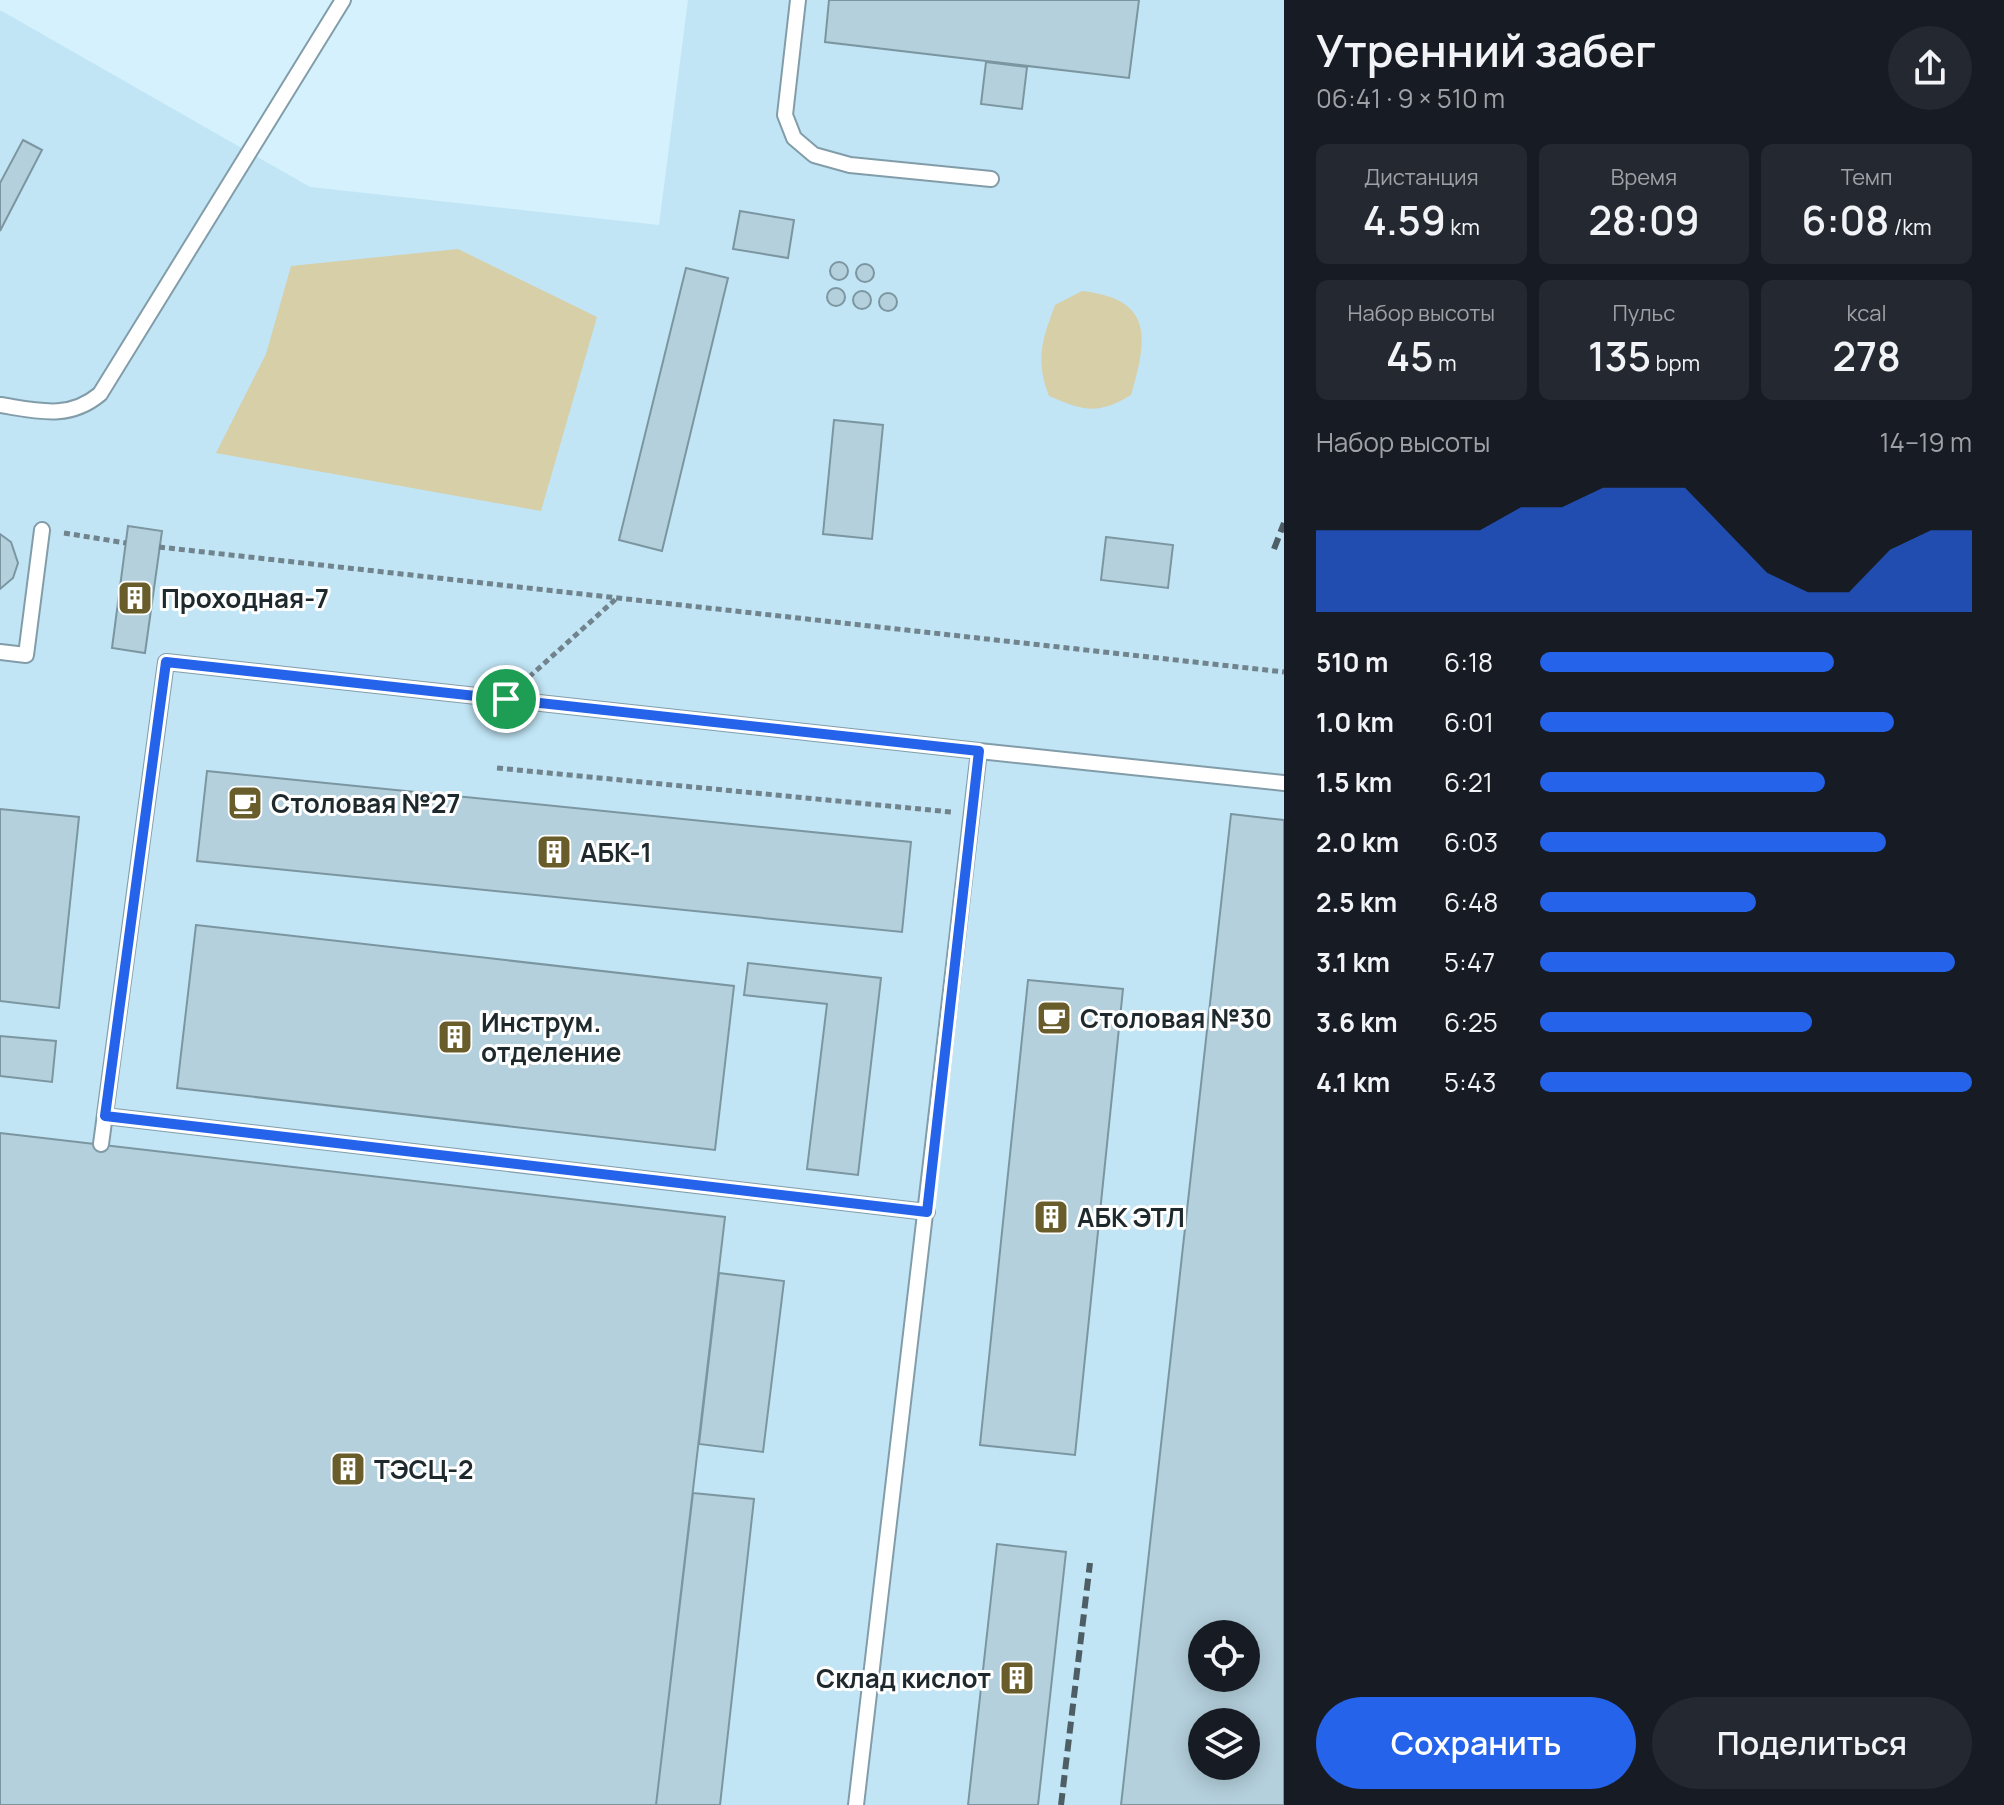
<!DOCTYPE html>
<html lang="ru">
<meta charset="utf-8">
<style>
body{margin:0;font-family:Manrope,sans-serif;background:#242831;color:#f1f3f6;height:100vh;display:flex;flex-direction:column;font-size:30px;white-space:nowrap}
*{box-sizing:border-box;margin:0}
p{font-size:26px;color:#9ea1a6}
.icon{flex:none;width:44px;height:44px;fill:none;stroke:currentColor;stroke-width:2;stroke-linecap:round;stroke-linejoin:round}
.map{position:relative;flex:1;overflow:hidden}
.sheet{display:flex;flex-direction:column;background:#171b24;width:720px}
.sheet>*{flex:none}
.buttons{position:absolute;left:1188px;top:1620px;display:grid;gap:16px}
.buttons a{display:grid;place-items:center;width:72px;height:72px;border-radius:50%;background:#171b24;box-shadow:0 4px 20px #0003;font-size:40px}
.pin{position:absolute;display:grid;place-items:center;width:68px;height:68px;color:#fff;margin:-34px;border:4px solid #fff;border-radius:50%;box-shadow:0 2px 8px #0007}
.round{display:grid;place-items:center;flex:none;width:84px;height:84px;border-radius:42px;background:#242831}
.head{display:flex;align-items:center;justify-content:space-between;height:136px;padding:0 32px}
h1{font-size:44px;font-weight:600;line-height:60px}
.figures{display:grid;grid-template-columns:repeat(3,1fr);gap:12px;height:136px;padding:8px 32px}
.figures div{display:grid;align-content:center;border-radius:12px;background:#242831;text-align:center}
.figures b{font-size:40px;font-weight:600}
.figures small{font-size:22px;font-weight:400}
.figures p{font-size:22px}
.chart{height:224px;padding:16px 32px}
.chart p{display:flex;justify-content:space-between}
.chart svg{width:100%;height:144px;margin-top:8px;fill:#2563eb;opacity:.7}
.primary-button{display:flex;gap:16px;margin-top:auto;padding:16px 32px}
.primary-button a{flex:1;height:92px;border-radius:48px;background:#2563eb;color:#fff;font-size:32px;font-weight:600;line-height:92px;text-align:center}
.primary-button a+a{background:#242831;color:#f1f3f6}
ul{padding:0 32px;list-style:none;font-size:26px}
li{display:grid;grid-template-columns:128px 96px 1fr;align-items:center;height:60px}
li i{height:20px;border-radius:10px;background:#2563eb}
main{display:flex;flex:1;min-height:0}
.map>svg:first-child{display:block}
.built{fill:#c1e5f5;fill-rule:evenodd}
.green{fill:#d7cfa7}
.building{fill:#b4d0dc;stroke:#7b96a1;stroke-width:2;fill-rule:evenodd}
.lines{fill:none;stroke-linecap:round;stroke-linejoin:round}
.service-casing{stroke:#829da9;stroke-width:18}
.path{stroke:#71848d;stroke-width:5;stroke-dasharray:6 4;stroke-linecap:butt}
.service{stroke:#fff;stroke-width:14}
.rail{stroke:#4e5e65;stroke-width:6;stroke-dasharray:12 6;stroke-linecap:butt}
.route-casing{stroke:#fff;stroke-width:16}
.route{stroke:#2563eb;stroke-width:10}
.labels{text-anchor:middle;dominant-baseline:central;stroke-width:6;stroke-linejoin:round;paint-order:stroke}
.poi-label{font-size:26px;font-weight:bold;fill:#1e292e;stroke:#fff;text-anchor:start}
</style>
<main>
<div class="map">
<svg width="1284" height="1805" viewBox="0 0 1284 1805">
<rect width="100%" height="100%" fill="#d4f1fd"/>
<path class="built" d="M688,0H1284V1805H0V10L310,187L659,225ZM1202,1634H1246V1678H1202ZM1202,1722H1246V1766H1202Z"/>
<path class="green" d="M458,249L597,317L541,511L216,453L266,354L291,266Z
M1082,291C1153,299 1148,337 1131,395C1098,415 1084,411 1049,396C1035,360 1042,340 1055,305Z"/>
<path class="building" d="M829,0H1139L1129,78L825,42Z
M986,62L1027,67L1022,109L981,104Z
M23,140L42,150L0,231V183Z
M740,211L794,220L788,258L733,249Z
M830 271a9 9 0 1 1 18 0a9 9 0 1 1-18 0Z
M856 273a9 9 0 1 1 18 0a9 9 0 1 1-18 0Z
M686,268L728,278L662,551L619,540Z
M827 297a9 9 0 1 1 18 0a9 9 0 1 1-18 0Z
M853 300a9 9 0 1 1 18 0a9 9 0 1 1-18 0Z
M879 302a9 9 0 1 1 18 0a9 9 0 1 1-18 0Z
M834,420L883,425L872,539L823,534Z
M128,526L162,531L145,653L112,648Z
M0,534L11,542L18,563L13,578L0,589Z
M1106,537L1173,545L1168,588L1101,580Z
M207,771L911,842L902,932L197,861Z
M0,809L79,817L59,1008L0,1001Z
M1231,814L1284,820V1805H1121ZM1202,1634H1246V1678H1202ZM1202,1722H1246V1766H1202Z
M196,925L734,986L715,1150L177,1088Z
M748,963L881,978L858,1175L807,1169L827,1004L744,995Z
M1028,980L1123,989L1075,1455L980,1445Z
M0,1036L56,1041L52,1082L0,1076Z
M0,1133L725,1217L656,1805H0Z
M719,1273L784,1281L763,1452L699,1444Z
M693,1493L754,1499L720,1805H656Z
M997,1544L1066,1552L1038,1805H968Z"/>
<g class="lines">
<defs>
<path id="service" d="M798,0L785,115L794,138L814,155L850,165L991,179
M0,405C38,411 69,420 100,394L343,0
M0,652L26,655L42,530
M105,1116L927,1212
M101,1144L166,662L979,751
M856,1805L979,751L1284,783"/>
</defs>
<use href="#service" class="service-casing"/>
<path class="path" d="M64,533L126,543
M159,547L1284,672
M529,677L617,598
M497,768L951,812"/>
<use href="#service" class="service"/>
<path class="rail" d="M1274,549L1284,523
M1061,1805L1090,1563"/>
</g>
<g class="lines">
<defs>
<path id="route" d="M166,662L979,751L927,1212L105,1116Z"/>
</defs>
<use href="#route" class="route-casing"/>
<use href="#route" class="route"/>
</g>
<defs>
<symbol id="building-square" viewBox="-11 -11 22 22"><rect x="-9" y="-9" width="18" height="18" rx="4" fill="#695e2b" stroke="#fff"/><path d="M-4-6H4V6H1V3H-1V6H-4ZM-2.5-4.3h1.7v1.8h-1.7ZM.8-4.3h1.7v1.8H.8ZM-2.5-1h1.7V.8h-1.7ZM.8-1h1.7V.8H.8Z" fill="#fff"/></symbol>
<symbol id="cafe-square" viewBox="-11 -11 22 22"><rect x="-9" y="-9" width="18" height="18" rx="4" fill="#695e2b" stroke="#fff"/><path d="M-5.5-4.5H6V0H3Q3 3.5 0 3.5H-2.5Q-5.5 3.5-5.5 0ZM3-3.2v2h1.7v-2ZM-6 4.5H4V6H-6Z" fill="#fff"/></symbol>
</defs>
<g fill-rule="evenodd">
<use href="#building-square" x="115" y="578" width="40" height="40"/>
<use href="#cafe-square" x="225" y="783" width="40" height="40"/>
<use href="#building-square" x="534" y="832" width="40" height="40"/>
<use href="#cafe-square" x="1034" y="998" width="40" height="40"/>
<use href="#building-square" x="435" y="1017" width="40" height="40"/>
<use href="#building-square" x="1031" y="1197" width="40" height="40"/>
<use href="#building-square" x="328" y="1449" width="40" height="40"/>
<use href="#building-square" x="997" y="1658" width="40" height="40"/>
</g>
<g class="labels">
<g class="poi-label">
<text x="161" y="598">Проходная-7</text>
<text x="271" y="803">Столовая №27</text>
<text x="580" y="852">АБК-1</text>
<text x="1080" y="1018">Столовая №30</text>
<text x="481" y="1022">Инструм.<tspan x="481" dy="30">отделение</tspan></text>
<text x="1077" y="1217">АБК ЭТЛ</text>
<text x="374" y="1469">ТЭСЦ-2</text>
<text x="991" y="1678" text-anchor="end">Склад кислот</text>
</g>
</g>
</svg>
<div class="buttons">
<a><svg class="icon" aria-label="locate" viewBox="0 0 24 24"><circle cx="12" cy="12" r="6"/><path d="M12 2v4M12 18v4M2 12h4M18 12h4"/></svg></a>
<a><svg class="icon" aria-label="layers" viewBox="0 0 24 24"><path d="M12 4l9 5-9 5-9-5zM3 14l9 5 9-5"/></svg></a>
</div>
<div class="pin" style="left:506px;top:699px;background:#1e9e55"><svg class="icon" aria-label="arrive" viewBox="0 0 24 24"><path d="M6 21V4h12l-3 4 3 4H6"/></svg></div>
</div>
<section class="sheet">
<div class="head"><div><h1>Утренний забег</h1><p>06:41 · 9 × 510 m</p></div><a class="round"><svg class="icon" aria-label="share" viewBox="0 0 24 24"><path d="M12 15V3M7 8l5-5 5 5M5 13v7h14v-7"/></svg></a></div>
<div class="figures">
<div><p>Дистанция</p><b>4.59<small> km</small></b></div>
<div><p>Время</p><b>28:09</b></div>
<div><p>Темп</p><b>6:08<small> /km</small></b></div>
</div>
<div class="figures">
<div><p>Набор высоты</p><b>45<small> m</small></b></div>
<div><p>Пульс</p><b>135<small> bpm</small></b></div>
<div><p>kcal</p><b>278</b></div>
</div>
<div class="chart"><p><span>Набор высоты</span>14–19 m</p>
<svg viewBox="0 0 160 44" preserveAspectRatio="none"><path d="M0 44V19L10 19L20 19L30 19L40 19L50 12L60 12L70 6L80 6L90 6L100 19L110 32L120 38L130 38L140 25L150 19L160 19V44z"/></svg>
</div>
<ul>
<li><b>510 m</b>6:18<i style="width:68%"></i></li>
<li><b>1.0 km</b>6:01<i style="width:82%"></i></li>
<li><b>1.5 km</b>6:21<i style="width:66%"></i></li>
<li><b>2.0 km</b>6:03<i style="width:80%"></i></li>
<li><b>2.5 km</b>6:48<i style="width:50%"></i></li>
<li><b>3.1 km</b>5:47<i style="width:96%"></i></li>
<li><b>3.6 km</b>6:25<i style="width:63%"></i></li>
<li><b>4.1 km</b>5:43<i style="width:100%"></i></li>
</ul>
<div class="primary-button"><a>Сохранить</a><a>Поделиться</a></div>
</section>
</main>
